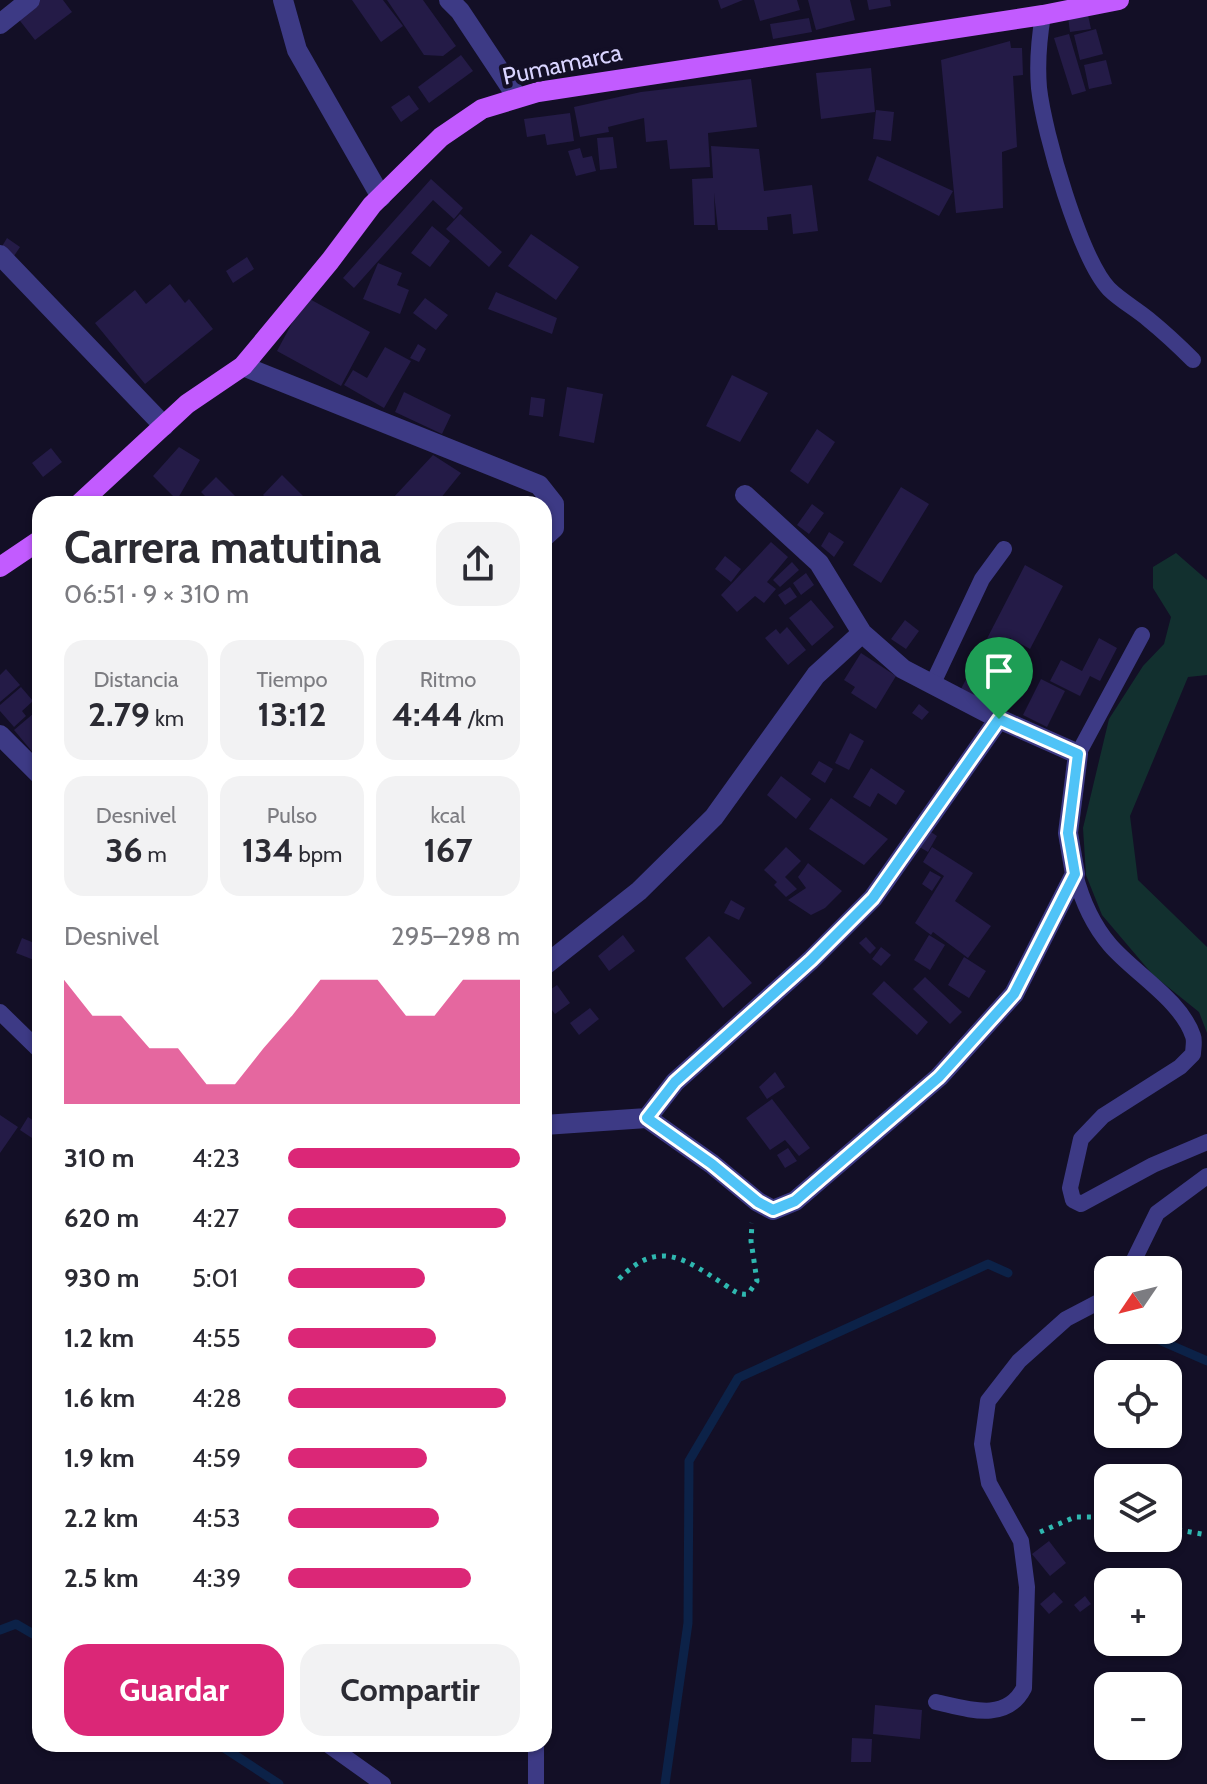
<!DOCTYPE html>
<html lang="es">
<meta charset="utf-8">
<style>
body{margin:0;font-family:Cabin,sans-serif;background:#f2f2f3;color:#2b2b33;height:100vh;display:flex;flex-direction:column;font-size:30px;white-space:nowrap}
*{box-sizing:border-box;margin:0}
p{font-size:26px;color:#7c7c81}
.icon{flex:none;width:44px;height:44px;fill:none;stroke:currentColor;stroke-width:2;stroke-linecap:round;stroke-linejoin:round}
.map{position:relative;flex:1;overflow:hidden}
.details{position:absolute;left:32px;top:496px;width:520px;height:1256px;display:flex;flex-direction:column;background:#fff;border-radius:24px;box-shadow:0 2px 6px #0004}
.details>*{flex:none}
.needle{width:52px;rotate:235deg}
.tools{position:absolute;left:1094px;top:1256px;display:grid;gap:16px}
.tools a{display:grid;place-items:center;width:88px;height:88px;border-radius:16px;background:#fff;box-shadow:0 2px 6px #0004;font-size:40px}
.pin{position:absolute;display:grid;place-items:center;width:68px;height:68px;color:#fff;margin:-82px -34px;border-radius:50% 50% 50% 0;rotate:-45deg;box-shadow:0 0 8px #0007}
.pin .icon{rotate:45deg}
.round{display:grid;place-items:center;flex:none;width:84px;height:84px;border-radius:24px;background:#f2f2f3}
.overview{display:flex;align-items:center;justify-content:space-between;height:136px;padding:0 32px}
h1{font-size:44px;font-weight:700;line-height:60px}
.figures{display:grid;grid-template-columns:repeat(3,1fr);gap:12px;height:136px;padding:8px 32px}
.figures div{display:grid;align-content:center;border-radius:20px;background:#f2f2f3;text-align:center}
.figures b{font-size:34px;font-weight:700}
.figures small{font-size:22px;font-weight:400}
.figures p{font-size:22px}
.chart{height:224px;padding:16px 32px}
.chart p{display:flex;justify-content:space-between}
.chart svg{width:100%;height:144px;margin-top:8px;fill:#db2777;opacity:.7}
.primary-button{display:flex;gap:16px;margin-top:auto;padding:16px 32px}
.primary-button a{flex:1;height:92px;border-radius:24px;background:#db2777;color:#fff;font-size:32px;font-weight:700;line-height:92px;text-align:center}
.primary-button a+a{background:#f2f2f3;color:#2b2b33}
ul{padding:0 32px;list-style:none;font-size:26px}
li{display:grid;grid-template-columns:128px 96px 1fr;align-items:center;height:60px}
li i{height:20px;border-radius:10px;background:#db2777}
.map>svg:first-child{display:block}
.green{fill:#12302f}
.lines{fill:none;stroke-linecap:round;stroke-linejoin:round}
.stream{stroke:#0c2248;stroke-width:9}
.building{fill:#241b47}
.path{stroke:#2fb8b0;stroke-width:5;stroke-dasharray:4 6;stroke-linecap:butt}
.service{stroke:#3d3a85;stroke-width:16}
.minor{stroke:#3d3a85;stroke-width:20}
.primary{stroke:#c25bff;stroke-width:20}
.route-casing{stroke:#fff;stroke-width:16}
.route{stroke:#4fc3f7;stroke-width:10}
.labels{text-anchor:middle;dominant-baseline:central;stroke-width:8;stroke-linejoin:round;paint-order:stroke}
.street-label{font-size:24px;fill:#d9d4ff;stroke:#130f26}
</style>
<div class="map">
<svg width="1207" height="1784" viewBox="0 0 1207 1784">
<rect width="100%" height="100%" fill="#130f26"/>
<path class="green" d="M1176,553L1207,580V675L1188,677L1130,816L1138,880L1207,947V1033L1199,1012L1153,975L1102,915L1086,875L1083,828L1109,719L1143,666L1164,644L1171,617L1153,588V567Z"/>
<g class="lines">
<path class="stream" d="M1136,1330L1207,1361
M0,1630L16,1624L40,1638
M218,1744L279,1784
M665,1784L688,1623L689,1461L738,1378L988,1264L1008,1273"/>
</g>
<path class="building" d="M39,0H63L72,12L35,40L17,17Z
M352,0H383L403,26L381,42Z
M387,0H423L456,46L443,56L424,55Z
M718,0H743L721,9Z
M754,0H797L800,10L760,21Z
M808,0H850L855,20L816,30Z
M867,0H890L891,6L869,10Z
M1088,15L1091,29L1070,32L1068,17Z
M809,18L812,32L773,39L770,24Z
M1096,29L1103,54L1080,60L1074,35Z
M1069,34L1086,91L1072,95L1054,38Z
M1010,41L1011,48H1022L1023,75L1013,76L1017,147L1002,152L1003,208L956,213L941,60Z
M461,55L473,71L429,103L418,87Z
M1106,60L1112,84L1089,89L1084,65Z
M871,68L875,112L821,119L816,73Z
M751,79L757,127L708,133L710,167L670,169L667,140L646,142L644,118L608,127L609,132L580,137L574,107L641,92Z
M409,95L419,109L401,122L391,107Z
M876,110L894,112L891,141L873,139Z
M570,113L574,141L547,145L545,134L527,137L524,119Z
M613,137L617,168L600,170L597,138Z
M711,146L759,149L764,191L812,185L818,231L793,234L791,214L767,217L768,230H718L714,193L715,225H694L692,179L713,178Z
M580,148L583,158L592,156L596,171L576,176L568,151Z
M877,156L953,191L939,216L868,180Z
M431,179L463,208L454,219L433,200L354,288L343,278Z
M460,214L502,252L489,267L446,229Z
M432,226L450,241L430,267L411,253Z
M531,234L579,267L556,300L508,266Z
M7,238L20,247L14,256L1,248Z
M247,257L254,269L233,283L226,271Z
M378,263L402,273L397,285L409,290L400,314L363,299Z
M170,284L185,303L189,299L213,329L145,384L95,323L135,290L146,304Z
M496,292L557,318L552,334L488,309Z
M306,297L370,332L341,386L277,351Z
M425,298L448,315L436,330L413,313Z
M418,344L426,349L419,362L410,358Z
M385,347L411,361L384,408L344,385L353,370L367,378Z
M732,375L768,393L740,442L706,426Z
M567,387L603,394L594,443L559,436Z
M404,392L451,415L442,434L395,412Z
M531,397L545,399L543,417L529,415Z
M817,429L835,442L808,484L790,471Z
M179,447L200,460L177,500L153,476Z
M51,448L62,462L43,477L32,463Z
M433,455L461,473L436,504H399L393,498Z
M282,475L311,504H272L263,495Z
M216,477L243,504H213L201,492Z
M901,487L929,504L881,583L853,565Z
M812,504L824,513L809,534L797,525Z
M829,532L844,542L834,557L821,546Z
M771,542L788,557L767,582L776,589L764,603L755,596L737,612L721,595Z
M725,556L741,569L731,582L715,569Z
M792,562L799,570L780,587L773,580Z
M1025,565L1063,586L1030,649L1010,638L979,698L961,689Z
M806,573L814,585L801,595L793,583Z
M790,587L797,597L785,605L778,595Z
M811,600L834,627L812,646L789,618Z
M905,620L919,631L906,649L891,639Z
M787,627L806,650L788,665L765,638L776,629L780,634Z
M1099,638L1117,648L1100,681L1090,676L1080,696L1050,681L1061,660L1082,671Z
M861,653L896,676L876,709L851,693L855,687L844,680Z
M6,669L20,685L0,702V675Z
M1041,679L1065,691L1047,727L1023,715Z
M21,687L33,701L22,711L26,716L14,727L0,711V705Z
M919,704L929,712L922,720L912,713Z
M40,708V761L14,730Z
M850,733L864,741L849,770L835,763Z
M819,761L833,769L825,783L811,774Z
M871,768L905,791L896,805L878,793L870,807L853,797Z
M781,776L811,799L796,819L767,795Z
M831,798L888,839L864,865L809,829Z
M925,828L937,836L928,852L916,845Z
M786,847L801,861L785,877L797,889L786,897L774,885L777,882L764,870Z
M932,847L973,873L955,901L991,926L968,958L933,932L931,935L915,923L944,876L923,862Z
M808,863L842,891L825,908L811,915L788,900L806,888L798,877Z
M930,871L941,877L932,891L922,884Z
M731,900L745,908L739,920L724,913Z
M623,935L635,951L609,971L598,956Z
M929,935L945,945L930,970L914,960Z
M709,936L752,983L723,1008L685,958Z
M866,937L876,948L870,954L859,943Z
M22,938L39,945L34,960L16,953Z
M881,947L891,955L881,966L872,959Z
M964,957L986,971L969,998L948,985Z
M925,977L962,1012L950,1024L913,989Z
M884,981L928,1022L917,1035L872,994Z
M557,985L570,1003L555,1014L544,1000V994Z
M590,1008L599,1019L579,1035L570,1023Z
M775,1072L785,1087L767,1099L759,1087Z
M772,1099L810,1148L799,1156L785,1140L770,1150L746,1118Z
M0,1115L18,1127L0,1153Z
M28,1117L40,1125L38,1142L20,1130Z
M788,1148L797,1161L785,1168L777,1155Z
M1049,1541L1066,1563L1050,1576L1032,1554Z
M1054,1592L1063,1602L1049,1614L1040,1604Z
M1085,1596L1091,1604L1080,1612L1074,1605Z
M875,1705L922,1710L920,1739L873,1734Z
M852,1738L872,1739L871,1762H851Z"/>
<g class="lines">
<path class="path" d="M619,1279C659,1238 685,1259 725,1285C735,1291 737,1295 748,1294L757,1281L751,1241L752,1223
M1168,1528L1207,1535
M1040,1532L1075,1517H1108"/>
<path class="service" d="M1043,15C1039,39 1037,64 1039,88C1044,133 1080,258 1109,289C1120,300 1136,309 1148,319C1164,332 1179,346 1193,360
M933,683L982,579L1004,549
M1078,754L1142,635
M1075,874C1082,901 1092,924 1110,945C1134,973 1181,1000 1193,1036C1195,1041 1193,1049 1193,1054L1180,1067L1103,1116L1081,1139L1070,1188L1073,1200L1081,1204L1153,1165L1207,1142
M0,1012L40,1051
M1129,1270L1157,1213L1207,1176
M936,1702C968,1709 1006,1723 1024,1688L1027,1587L1021,1541L989,1483L982,1444L988,1401L1019,1361L1066,1319L1108,1297
M327,1744L383,1784
M536,1744V1784"/>
<path class="minor" d="M283,0L297,50L381,197
M449,0L460,11L517,97
M0,24L30,0
M0,255L164,426
M243,366L539,485L554,504V528L544,537
M0,735L40,775
M544,966L639,891L714,817L816,675L862,633
M647,1118L675,1082L811,960L873,898L999,719L903,669L862,633L819,563L745,495
M544,1125L647,1118L712,1164L758,1202L773,1210L795,1201L939,1077L1014,994L1075,874L1068,833L1078,754L999,719"/>
<path class="primary" d="M79,504L187,404L243,366L330,261L372,205L441,137L482,109L538,92L1043,15L1119,0
M0,567L40,540"/>
</g>
<g class="lines">
<defs>
<path id="route" d="M999,719L1078,754L1068,833L1075,874L1014,994L939,1077L795,1201L773,1210L758,1202L712,1164L647,1118L675,1082L811,960L873,898Z"/>
</defs>
<use href="#route" class="route-casing"/>
<use href="#route" class="route"/>
</g>
<g class="labels">
<g class="street-label">
<text transform="translate(562 64) rotate(-12)">Pumamarca</text>
</g>
</g>
</svg>
<div class="tools">
<a><svg class="needle" viewBox="-14 -14 28 28"><path d="M0-13l5 13h-10z" fill="#e53935"/><path d="M0 13l5-13h-10z" fill="#7c7c81"/></svg></a>
<a><svg class="icon" aria-label="locate" viewBox="0 0 24 24"><circle cx="12" cy="12" r="6"/><path d="M12 2v4M12 18v4M2 12h4M18 12h4"/></svg></a>
<a><svg class="icon" aria-label="layers" viewBox="0 0 24 24"><path d="M12 4l9 5-9 5-9-5zM3 14l9 5 9-5"/></svg></a>
<a>+</a>
<a>−</a>
</div>
<div class="pin" style="left:999px;top:719px;background:#1e9e55"><svg class="icon" aria-label="arrive" viewBox="0 0 24 24"><path d="M6 21V4h12l-3 4 3 4H6"/></svg></div>
<section class="details">
<div class="overview"><div><h1>Carrera matutina</h1><p>06:51 · 9 × 310 m</p></div><a class="round"><svg class="icon" aria-label="share" viewBox="0 0 24 24"><path d="M12 15V3M7 8l5-5 5 5M5 13v7h14v-7"/></svg></a></div>
<div class="figures">
<div><p>Distancia</p><b>2.79<small> km</small></b></div>
<div><p>Tiempo</p><b>13:12</b></div>
<div><p>Ritmo</p><b>4:44<small> /km</small></b></div>
</div>
<div class="figures">
<div><p>Desnivel</p><b>36<small> m</small></b></div>
<div><p>Pulso</p><b>134<small> bpm</small></b></div>
<div><p>kcal</p><b>167</b></div>
</div>
<div class="chart"><p><span>Desnivel</span>295–298 m</p>
<svg viewBox="0 0 160 44" preserveAspectRatio="none"><path d="M0 44V6L10 17L20 17L30 27L40 27L50 38L60 38L70 27L80 17L90 6L100 6L110 6L120 17L130 17L140 6L150 6L160 6V44z"/></svg>
</div>
<ul>
<li><b>310 m</b>4:23<i style="width:100%"></i></li>
<li><b>620 m</b>4:27<i style="width:94%"></i></li>
<li><b>930 m</b>5:01<i style="width:59%"></i></li>
<li><b>1.2 km</b>4:55<i style="width:64%"></i></li>
<li><b>1.6 km</b>4:28<i style="width:94%"></i></li>
<li><b>1.9 km</b>4:59<i style="width:60%"></i></li>
<li><b>2.2 km</b>4:53<i style="width:65%"></i></li>
<li><b>2.5 km</b>4:39<i style="width:79%"></i></li>
</ul>
<div class="primary-button"><a>Guardar</a><a>Compartir</a></div>
</section>
</div>
